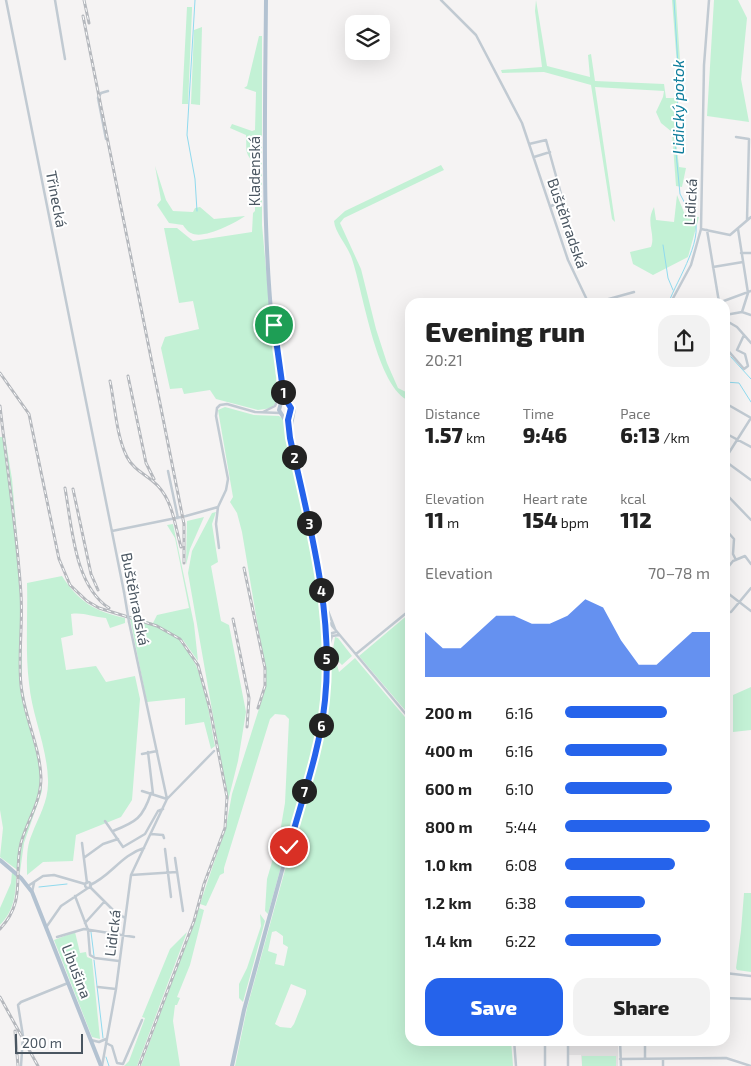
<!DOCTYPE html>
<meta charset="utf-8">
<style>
body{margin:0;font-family:"Exo 2",sans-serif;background:#f2f2f2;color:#222;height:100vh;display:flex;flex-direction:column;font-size:19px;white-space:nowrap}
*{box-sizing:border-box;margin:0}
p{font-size:16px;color:#767676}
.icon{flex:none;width:28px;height:28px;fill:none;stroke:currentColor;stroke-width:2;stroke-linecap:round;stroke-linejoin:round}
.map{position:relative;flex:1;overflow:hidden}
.drawer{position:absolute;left:405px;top:298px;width:325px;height:748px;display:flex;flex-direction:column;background:#fff;border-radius:15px;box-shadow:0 5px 20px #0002}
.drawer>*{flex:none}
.fabs{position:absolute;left:345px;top:15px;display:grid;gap:10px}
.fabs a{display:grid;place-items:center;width:45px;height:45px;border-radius:10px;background:#fff;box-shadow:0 5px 20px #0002;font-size:25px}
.scale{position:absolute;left:15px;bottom:12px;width:68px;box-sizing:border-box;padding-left:5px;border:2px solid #4a5661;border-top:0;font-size:14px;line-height:18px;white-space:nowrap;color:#4a5661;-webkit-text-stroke:4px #fff;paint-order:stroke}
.pin{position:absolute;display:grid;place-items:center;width:42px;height:42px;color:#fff;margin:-21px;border:2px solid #fff;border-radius:50%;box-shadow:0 1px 5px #0007}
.km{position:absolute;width:25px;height:25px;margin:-12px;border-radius:50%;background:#222;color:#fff;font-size:14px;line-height:25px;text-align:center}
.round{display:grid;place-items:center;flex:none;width:52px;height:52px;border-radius:15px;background:#f2f2f2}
.summary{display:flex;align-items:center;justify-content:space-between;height:85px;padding:0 20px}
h1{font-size:28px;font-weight:800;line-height:38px}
.metrics{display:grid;grid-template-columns:repeat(3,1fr);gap:8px;height:85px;padding:5px 20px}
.metrics div{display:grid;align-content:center}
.metrics b{font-size:21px;font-weight:800}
.metrics small{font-size:14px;font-weight:400}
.metrics p{font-size:14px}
.chart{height:140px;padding:10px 20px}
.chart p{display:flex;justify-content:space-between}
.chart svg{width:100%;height:90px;margin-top:5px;fill:#2563eb;opacity:.7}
.cta{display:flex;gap:10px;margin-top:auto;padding:10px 20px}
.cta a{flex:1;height:58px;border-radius:15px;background:#2563eb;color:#fff;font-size:20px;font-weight:800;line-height:58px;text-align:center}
.cta a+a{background:#f2f2f2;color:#222}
ul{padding:0 20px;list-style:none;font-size:16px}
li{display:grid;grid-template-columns:80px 60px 1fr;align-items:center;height:38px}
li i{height:12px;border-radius:6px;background:#2563eb}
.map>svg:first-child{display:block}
.education{fill:#e6e4e5}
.green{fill:#c3f1d5;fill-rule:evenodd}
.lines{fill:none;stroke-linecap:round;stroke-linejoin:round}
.stream{stroke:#90daee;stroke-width:1}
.minor{stroke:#c1cad2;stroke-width:2.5}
.major{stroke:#b3c2d1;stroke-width:4}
.rail-casing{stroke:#b5b8bd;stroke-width:3}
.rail{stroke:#fff;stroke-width:1;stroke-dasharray:4;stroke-linecap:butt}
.minor-bridge{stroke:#c1cad2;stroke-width:2.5}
.route-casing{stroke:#fff;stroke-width:10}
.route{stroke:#2563eb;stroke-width:6}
.labels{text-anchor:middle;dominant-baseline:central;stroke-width:4;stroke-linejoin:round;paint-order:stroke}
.street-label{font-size:15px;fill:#4a5661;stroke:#fff}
.water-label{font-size:16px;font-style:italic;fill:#0c7c9b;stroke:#fff}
</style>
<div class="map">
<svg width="751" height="1066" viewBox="0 0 751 1066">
<rect width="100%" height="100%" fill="#f5f3f3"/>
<path class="education" d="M569,1040H618V1066H582L581,1055H569Z"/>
<path class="green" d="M536,0L547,66L590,77L588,55L591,54L595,81L664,84L666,98H675L677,65L672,0H676L680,61L676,140L679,167L686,168L682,187L676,186L672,132L661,123L656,112L663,97L664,91L595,87L615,222L612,219L591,85L544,72L502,73L501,70L542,67L535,11Z
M714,0H738L747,18L741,79L749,122L707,116Z
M187,7H192V10L188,104H182Z
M202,27L200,105L191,104L194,30Z
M259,36H262V225L278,399L272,408L258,410L216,399L210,390L184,394L182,388L170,389L161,348L165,337L199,329L193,301L179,303L164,228H177L193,241L252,232L253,213L255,211V165C244,151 247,153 246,135L230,128L232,124L252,131L255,130L256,92L244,88L247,86Z
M441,165L444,170L344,218L340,223L361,269L376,329L387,363L398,388L410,394V401C377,390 363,291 352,259C348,246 335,233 334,221L345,211Z
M155,166L166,200L173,211L193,212L195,208L200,207L214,219L245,216C235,223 203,240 191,233C188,232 185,228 183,225L169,223L157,205L161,200Z
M677,195L685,215L699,217L688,257L653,275L633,264L630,252L651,247C656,234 645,223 654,207L656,220L674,222Z
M225,407L254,415L279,416L283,419L315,564L324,632L322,648L325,669L321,714L315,742L268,914L265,911L267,879L279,838L285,803L289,719L285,715L275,714L270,719L224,868V873L220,875L206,906L200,904L226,827L232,794L264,693L266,675L242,532L237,513L230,502L233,497L218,410Z
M0,437H5L12,479L22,593V684L25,702L41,764L42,791L24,843L20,872L0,857L3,828L0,810Z
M216,512L212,524L218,562L211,566L221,621L229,625L246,712L238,761L228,801L188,573L192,551L212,513Z
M204,517L190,549L186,565L187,521Z
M173,524L194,624L198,661L183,640L180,642C206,668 208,712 215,746L211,749L204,722L185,725V698L147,702L130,619V616L153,623L157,615L189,608L175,538L167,525Z
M62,576C79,602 94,611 125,618V623L110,628L106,618C93,617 83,612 71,614L73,635L61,638L66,670L96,666L106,682L135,676L140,699L132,800L121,817L76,835L73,861L43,862L27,875C27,861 26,847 32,834C39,816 49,800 48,780C47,746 32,716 29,683C25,650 28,616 27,583Z
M410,613V716L359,656Z
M335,637L338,638L352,656L342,665L332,655Z
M355,658L410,723V1040H511L513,1066H235L247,1008L320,743L325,715L331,661H336L339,672ZM276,931L283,936V944L288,947L284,966L275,964L277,954L268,951L272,932ZM291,984L306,990V994L294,1024L291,1028L280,1027L275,1024Z
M751,687V730L733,732V695Z
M12,872L16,876C16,894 14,911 0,925V908L11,883Z
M744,893H751V972L737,970L736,968L741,931Z
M199,908L204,910L190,965L177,997L180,998L177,1005H175L173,1021L180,1066H141Z
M260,914L265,921L243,1002L239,998V984L247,968L261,926Z
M75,932L80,953L86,952L87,957L92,959L100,1039L92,1037L54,940Z
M187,932L137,1066H124L129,1061L145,1018L142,1017L170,949Z
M582,1056H616V1066H582Z"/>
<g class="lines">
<path class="stream" d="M195,0L187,135L195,179L197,211
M674,0L679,82L675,142L680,194L689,211
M663,245L668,278L673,290
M669,302C676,281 709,233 691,213
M725,351L730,356
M731,357L751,379
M725,382L739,383L751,402
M39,887L67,884
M91,932L94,956
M94,960L103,1038
M106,1057L109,1066"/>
<path class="minor" d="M6,0L124,592
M55,0L65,59
M441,0L476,35L522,123L568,260L588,302
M736,137L749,139L747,220
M106,139L98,98L101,93L108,91
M529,144L546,140L563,201L551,206
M534,157L550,152
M701,229L730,235L751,217
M707,230L719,302
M741,253H751
M713,267L743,262
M598,302L634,292
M671,302L691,265L701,229L704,65L709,0
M721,302L751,291
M742,312L751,315
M725,315L742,312L748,293L738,229
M725,320L737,327L751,343
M725,347L744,369L748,366L745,354L737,350L744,335
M725,366L727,363
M725,403L751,418
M263,412L275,406L280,394
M725,433L751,447
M725,459L751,418
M725,461L751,480
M168,471L178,518
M725,493L751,520
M725,529L734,539L733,554L736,560
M112,531L186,516L218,507
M219,548L216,524L218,507L226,490L228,479L216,416L217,408L220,405L227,404L255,412L280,413
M725,571L733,561L745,556L751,564
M725,591L751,611
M323,605L325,613
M328,611L335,629
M725,612H731L751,588
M328,621L410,719
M129,622L167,799
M326,639L329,634L336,632
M330,643L332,636L339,635
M356,654L410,610
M148,752L153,794
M142,754L157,751
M142,791L167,799
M105,821L123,847L145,834L158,811L163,809
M113,831C136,822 143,818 151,793
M151,834L163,835L164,838
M82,843L87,883
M165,849L171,897
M85,857L103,844L118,839
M175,858L183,911
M131,875L177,872
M85 885a3 3 0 1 1 6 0a3 3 0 1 1-6 0Z
M90,885C111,876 121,855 144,848
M28,886L43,876L54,875L85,884
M90,887L113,910L125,918
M32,892L34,883
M75,896L88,930L90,955L95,958L119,961
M85,923L104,902
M47,926L61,906L88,888
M57,937L84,929L134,937
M725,973L751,976
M98,987L116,989
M725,998L751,999
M91,1040L99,1042L106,1039
M514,1040L516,1066
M568,1040V1066
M620,1040L621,1066
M645,1040V1059
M106,1043L112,1046L117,1063L123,1064L142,1020
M620,1059L726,1058L751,1066
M663,1059V1066
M21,1066L23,1036L18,1005L21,1002L68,983
M102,1066L116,989L131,875L167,799L214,751
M545,1066V1040"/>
<path class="major" d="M281,381L294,409L290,431
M283,394L291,410L288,424
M0,860L21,878L32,892L101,1066
M232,1066L244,1010L317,742C325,706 331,666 328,629C323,565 304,501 290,438L285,420L279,410L282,399C260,268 265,133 266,0"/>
<defs>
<path id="rail" d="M84,0L89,23
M83,16L184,524V563
M0,373L29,414L59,559L70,585L87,601L99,608L157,626L180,639L198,665L210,709L227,797L225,828L204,884L194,921L139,1066
M128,376L146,463L154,479
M110,381C115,405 116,435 127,457C134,471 148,475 158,486C173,502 175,526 181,547
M0,406C7,469 17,532 21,594C23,625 18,655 21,685C24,717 40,746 41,778C41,802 27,821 21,843C13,875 27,900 0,929
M65,488C72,526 74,585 109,608
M73,489L91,574L98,590
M244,568L265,668V686L258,708
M233,619L249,698L247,727
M0,997L38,1066
M15,1031L18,1066"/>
</defs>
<use href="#rail" class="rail-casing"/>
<use href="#rail" class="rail"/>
<path class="minor-bridge" d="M124,592L129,622"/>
</g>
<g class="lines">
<defs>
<path id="route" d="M274,325L284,397L291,408L288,420L290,438C309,523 334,612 325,700C320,750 302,799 289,847"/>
</defs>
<use href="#route" class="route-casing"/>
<use href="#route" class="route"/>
</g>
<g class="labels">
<g class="street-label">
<text transform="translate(254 171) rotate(-90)">Kladenská</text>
<text transform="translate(57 199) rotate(79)">Třinecká</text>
<text transform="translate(690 202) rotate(-87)">Lidická</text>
<text transform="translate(568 223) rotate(71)">Buštěhradská</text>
<text transform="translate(136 599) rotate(79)">Buštěhradská</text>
<text transform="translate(112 933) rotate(-83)">Lidická</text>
<text transform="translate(77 971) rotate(69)">Libušina</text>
</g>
<g class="water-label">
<text transform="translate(677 107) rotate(-90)">Lidický potok</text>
</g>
</g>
</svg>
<div class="fabs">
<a><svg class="icon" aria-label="layers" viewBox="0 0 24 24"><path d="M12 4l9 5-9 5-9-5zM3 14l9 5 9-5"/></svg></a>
</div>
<div class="scale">200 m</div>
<div class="pin" style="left:274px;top:325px;background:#1e9e55"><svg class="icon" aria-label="arrive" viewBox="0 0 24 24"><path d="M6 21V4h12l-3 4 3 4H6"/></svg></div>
<div class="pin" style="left:289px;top:847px;background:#d93025"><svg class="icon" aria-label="check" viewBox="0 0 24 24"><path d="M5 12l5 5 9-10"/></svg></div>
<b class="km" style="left:283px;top:392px">1</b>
<b class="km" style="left:294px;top:457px">2</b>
<b class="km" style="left:309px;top:523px">3</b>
<b class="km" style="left:321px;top:590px">4</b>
<b class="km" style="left:326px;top:658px">5</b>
<b class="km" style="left:321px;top:725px">6</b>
<b class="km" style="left:304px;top:791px">7</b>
<section class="drawer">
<div class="summary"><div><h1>Evening run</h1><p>20:21</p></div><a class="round"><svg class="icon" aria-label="share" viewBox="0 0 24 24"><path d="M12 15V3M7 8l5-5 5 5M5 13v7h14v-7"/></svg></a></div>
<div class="metrics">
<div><p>Distance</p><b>1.57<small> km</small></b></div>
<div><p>Time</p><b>9:46</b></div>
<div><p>Pace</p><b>6:13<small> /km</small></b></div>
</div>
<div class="metrics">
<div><p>Elevation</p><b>11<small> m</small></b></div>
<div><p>Heart rate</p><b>154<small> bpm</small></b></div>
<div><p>kcal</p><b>112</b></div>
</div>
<div class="chart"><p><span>Elevation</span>70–78 m</p>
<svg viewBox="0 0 160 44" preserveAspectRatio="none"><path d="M0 44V22L10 30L20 30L30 22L40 14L50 14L60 18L70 18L80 14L90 6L100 10L110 26L120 38L130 38L140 30L150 22L160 22V44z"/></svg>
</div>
<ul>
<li><b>200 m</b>6:16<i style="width:70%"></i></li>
<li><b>400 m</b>6:16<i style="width:70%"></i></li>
<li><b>600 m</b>6:10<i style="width:74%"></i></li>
<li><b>800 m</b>5:44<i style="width:100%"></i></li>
<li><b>1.0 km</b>6:08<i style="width:76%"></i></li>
<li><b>1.2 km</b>6:38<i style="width:55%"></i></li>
<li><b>1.4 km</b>6:22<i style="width:66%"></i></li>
</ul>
<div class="cta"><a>Save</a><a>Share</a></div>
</section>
</div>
